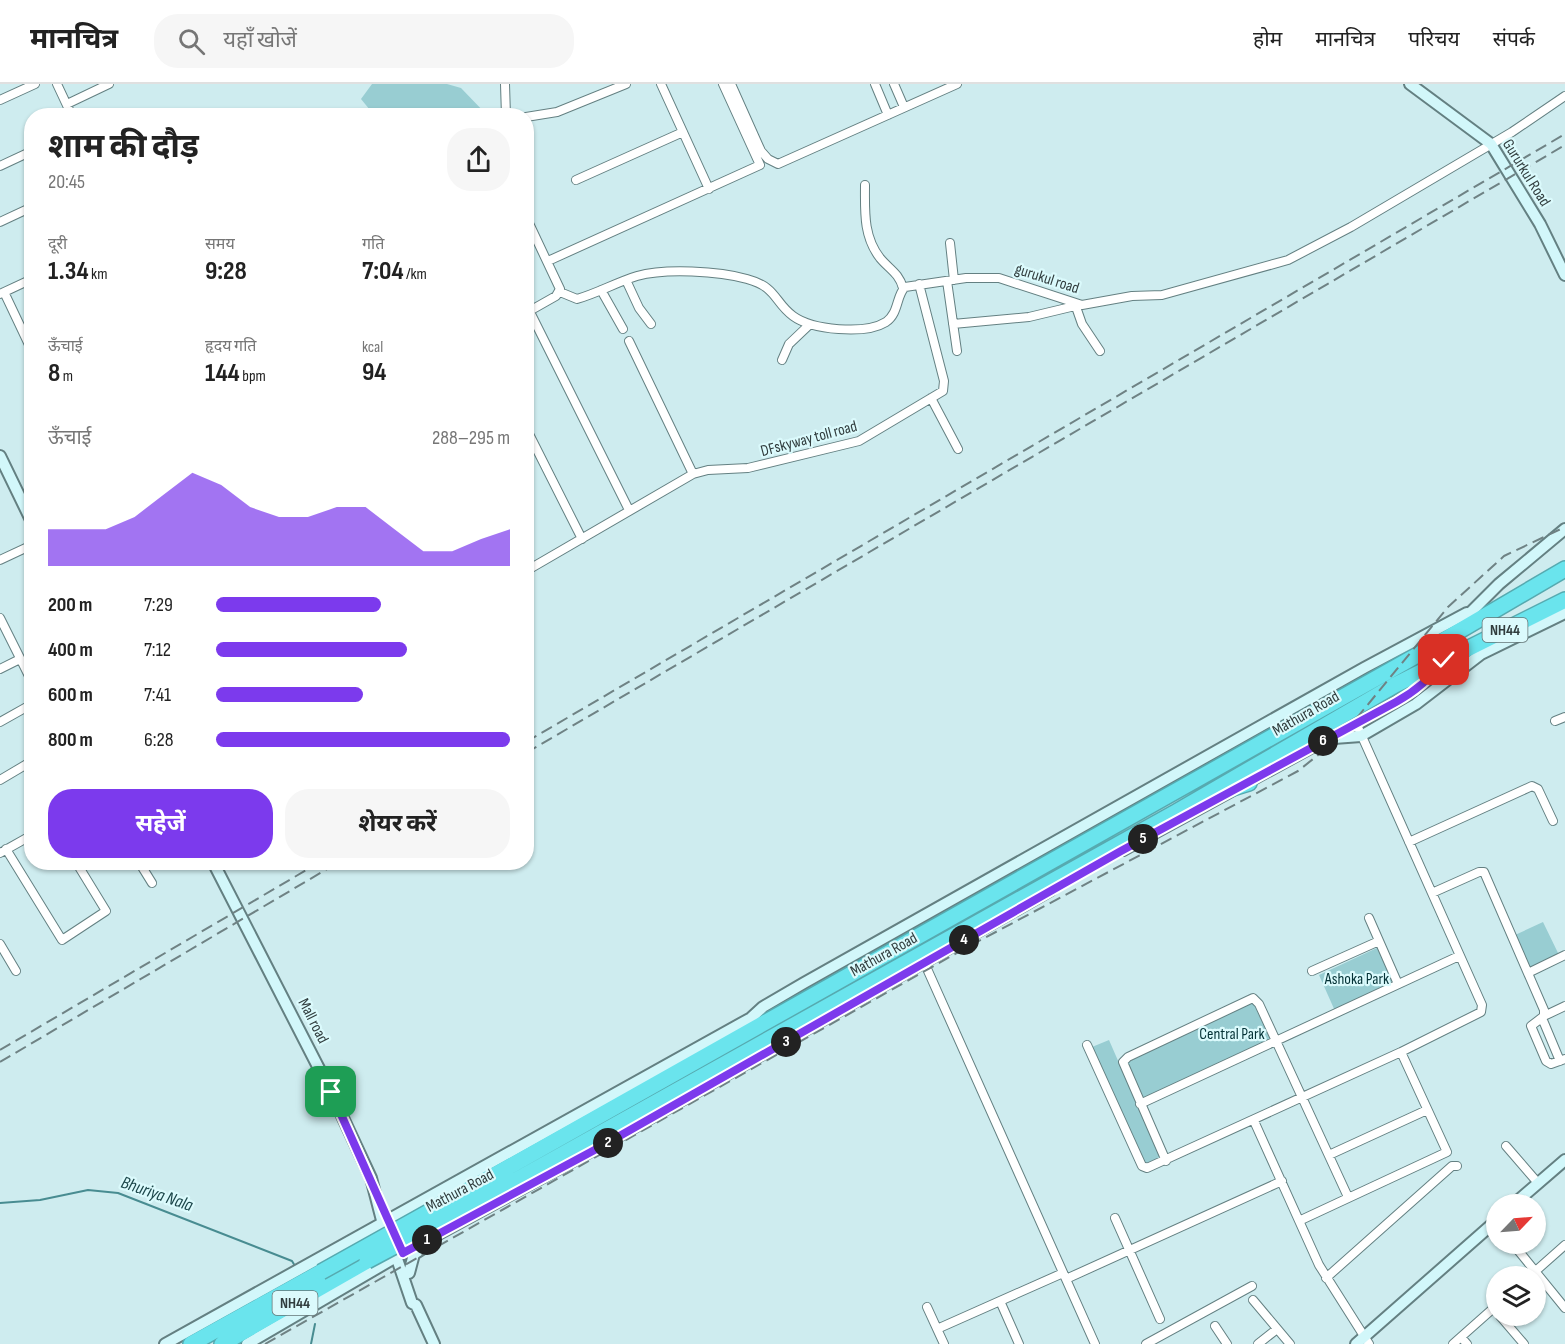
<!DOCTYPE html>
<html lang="hi">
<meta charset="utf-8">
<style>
body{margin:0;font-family:"Sofia Sans Condensed","Noto Sans Devanagari",sans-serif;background:#f6f6f6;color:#222;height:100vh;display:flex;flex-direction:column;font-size:22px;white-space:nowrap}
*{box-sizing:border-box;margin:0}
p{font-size:20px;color:#767676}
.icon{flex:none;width:33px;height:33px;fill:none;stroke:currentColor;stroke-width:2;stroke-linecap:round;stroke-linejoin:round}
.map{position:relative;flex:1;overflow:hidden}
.sheet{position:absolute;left:24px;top:24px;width:510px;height:762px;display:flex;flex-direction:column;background:#fff;border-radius:24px;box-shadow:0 2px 4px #0004}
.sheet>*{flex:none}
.needle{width:39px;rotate:65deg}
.tools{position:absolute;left:1486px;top:1110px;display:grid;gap:12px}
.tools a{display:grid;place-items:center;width:60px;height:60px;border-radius:50%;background:#fff;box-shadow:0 2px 4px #0004;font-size:30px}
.pin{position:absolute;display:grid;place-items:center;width:51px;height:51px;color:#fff;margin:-26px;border-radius:12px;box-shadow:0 3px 9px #0006}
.km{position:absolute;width:30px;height:30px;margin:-15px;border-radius:50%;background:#222;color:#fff;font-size:16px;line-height:30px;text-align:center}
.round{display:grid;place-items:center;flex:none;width:63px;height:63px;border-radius:24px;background:#f6f6f6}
.head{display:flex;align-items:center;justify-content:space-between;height:102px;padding:0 24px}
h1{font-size:33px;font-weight:700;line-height:45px}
.stats{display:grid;grid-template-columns:repeat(3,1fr);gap:9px;height:102px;padding:6px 24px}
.stats div{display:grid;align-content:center}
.stats b{font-size:26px;font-weight:700}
.stats small{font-size:16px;font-weight:400}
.stats p{font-size:16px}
.chart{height:168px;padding:12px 24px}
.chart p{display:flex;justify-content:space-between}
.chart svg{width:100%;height:108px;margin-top:6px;fill:#7c3aed;opacity:.7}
.primary-button{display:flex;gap:12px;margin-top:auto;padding:12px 24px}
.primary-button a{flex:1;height:69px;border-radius:24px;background:#7c3aed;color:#fff;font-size:24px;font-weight:700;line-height:69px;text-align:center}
.primary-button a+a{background:#f6f6f6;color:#222}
ul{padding:0 24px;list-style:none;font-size:20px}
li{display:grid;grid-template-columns:96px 72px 1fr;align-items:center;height:45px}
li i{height:15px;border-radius:8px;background:#7c3aed}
header{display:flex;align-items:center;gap:36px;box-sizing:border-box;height:84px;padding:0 30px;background:#fff;border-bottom:2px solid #e0e0e0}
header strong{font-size:28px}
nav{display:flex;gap:33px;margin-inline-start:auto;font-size:21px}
.search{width:420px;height:54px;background:#f6f6f6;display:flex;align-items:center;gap:15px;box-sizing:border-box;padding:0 21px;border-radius:24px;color:#767676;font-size:22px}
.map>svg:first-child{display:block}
.green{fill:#98cdd2}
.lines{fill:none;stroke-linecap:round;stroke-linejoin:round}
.stream{stroke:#488c91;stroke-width:2}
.street-casing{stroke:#648082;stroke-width:10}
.secondary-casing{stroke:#648082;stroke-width:14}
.highway-casing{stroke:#56aab0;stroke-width:18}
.street{stroke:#fff;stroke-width:8}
.secondary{stroke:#d2f7fa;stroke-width:10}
.highway{stroke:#6ae4ed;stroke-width:15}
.rail{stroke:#6f8284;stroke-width:2;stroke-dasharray:12 6;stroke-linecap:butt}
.highway-bridge-casing{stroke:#56aab0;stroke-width:18;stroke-linecap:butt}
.highway-bridge{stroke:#6ae4ed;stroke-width:15}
.route-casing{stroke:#fff;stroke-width:12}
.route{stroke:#7c3aed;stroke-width:8}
.labels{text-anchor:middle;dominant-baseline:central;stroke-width:4.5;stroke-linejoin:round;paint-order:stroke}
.shield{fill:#dbfafc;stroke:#647677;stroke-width:1.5}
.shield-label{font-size:15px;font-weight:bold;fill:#313d3e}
.street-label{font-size:16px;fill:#313d3e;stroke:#dbfafc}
.park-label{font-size:16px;fill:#043236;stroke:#dbfafc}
.water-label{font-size:18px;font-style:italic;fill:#1d474b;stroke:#dbfafc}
</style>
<header>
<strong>मानचित्र</strong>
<div class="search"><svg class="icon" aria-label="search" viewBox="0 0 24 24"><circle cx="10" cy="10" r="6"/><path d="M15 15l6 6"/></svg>यहाँ खोजें</div>
<nav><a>होम</a><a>मानचित्र</a><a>परिचय</a><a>संपर्क</a></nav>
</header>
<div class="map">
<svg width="1565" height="1260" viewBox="0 0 1565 1260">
<rect width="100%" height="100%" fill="#ceecef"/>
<path class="green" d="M372,0H447L461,4L487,31H374L361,15Z
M1543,838L1559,871L1530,884L1515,851Z
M1379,863L1394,897L1335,927L1319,891Z
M1253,918L1270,955L1144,1014L1126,979Z
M1109,956L1160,1073L1145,1080L1092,963Z"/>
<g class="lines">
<path class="stream" d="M0,1119L40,1116L88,1106L118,1109L292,1177L295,1182
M311,1260L315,1240"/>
<defs>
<path id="street" d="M57,0L72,32
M505,0L506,32
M661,0L709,105
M731,0L761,67L768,75L778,80L957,0
M875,0L888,31
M894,0L904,23
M0,16L35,0
M67,20L109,0
M228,32H234
M526,33L557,28L626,0
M0,82L32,67
M576,96L683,48
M865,101C865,127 863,152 880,174C889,185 899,189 903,204
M526,133L560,205L556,212L526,229
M0,138L32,123
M950,159L954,196
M548,177L760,81L723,0
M626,196L639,224L651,240
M947,197L957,267
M601,206L623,245
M4,208L32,267
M560,208L577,215C598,209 617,198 637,192C665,184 719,187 747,195C777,203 774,218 793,232C812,246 865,251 886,238C899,229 896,212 905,203L966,194H999L1082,221L1132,212L1162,211L1288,176L1351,143L1512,48L1565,12
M0,210L32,195
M1075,220L1082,240L1100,267
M530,228L629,426
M953,240L1029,233L1075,222
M629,257L693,390
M782,276L789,260L809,241
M931,314L958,365
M526,344L582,455
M0,476L32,461
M526,487L693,390L708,386L748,384L859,357L943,307L944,297L919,200
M0,534L32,598
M0,585L20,575
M1555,637L1565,633
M0,638L32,620
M0,696L32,677
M1409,758L1532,702L1538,705L1553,737
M6,765L62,856L106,827L76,778
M0,769L32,751
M139,778L152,799
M1432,809L1479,788H1484L1544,926V932L1531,942L1546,977L1551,980L1565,975
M1369,834L1398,900
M0,860L16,887
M924,878L1095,1260
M1312,887L1379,857
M1528,889L1565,871
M1544,932L1565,922
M1542,934L1560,977
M1087,961L1142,1082L1147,1084L1401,968L1481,928L1482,921L1356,639
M1140,1020L1459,872
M1254,1037L1319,1181L1369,1260
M1506,1062L1538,1099
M1329,1071L1427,1026
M1166,1077L1123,978L1128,973L1253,914L1259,920L1348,1113
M1115,1134L1160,1235
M1301,1136L1447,1068L1401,968
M1513,1160L1565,1224
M1530,1192L1565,1161
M1326,1194L1452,1082H1457
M1066,1195L1282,1097
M1253,1216L1290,1260
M1000,1217L1019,1260
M927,1223L944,1260
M1500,1232L1524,1260
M1215,1242L1227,1260
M937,1245L1063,1189
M1461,1253L1467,1260
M1146,1260L1252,1202
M1258,1260L1277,1245
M1453,1260L1497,1221"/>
<path id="secondary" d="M1410,0L1491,60L1540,140L1565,191
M0,372L32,438
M1465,534L1499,500L1565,445
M1334,654L1361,652L1416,620L1481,570L1565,529
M1123,766L1415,607L1442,579
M213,778L331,1008L371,1094L384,1144
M1514,1120L1565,1076
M394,1166L412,1219L416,1221L434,1260
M409,1189L414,1170L425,1163
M165,1260L751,934L763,923L804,899L1364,584L1467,529
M247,1260L396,1173L615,1054L1051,806
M1356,1260L1497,1136"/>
<path id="highway" d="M1223,707L1249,699
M450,1116L1437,560L1565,485
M457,1129L1176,728L1395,601L1565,516
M191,1260L321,1188
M222,1260L367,1177"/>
</defs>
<use href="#street" class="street-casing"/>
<use href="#secondary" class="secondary-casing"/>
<use href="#highway" class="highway-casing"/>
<use href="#street" class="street"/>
<use href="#secondary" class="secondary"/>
<use href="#highway" class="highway"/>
<path class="rail" d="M526,658L1565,50
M526,669L1565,61
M0,966L320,778
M0,978L339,778
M265,1260L962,866L1298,687L1342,652L1448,523L1504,472L1565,443"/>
<defs>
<path id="highway-bridge" d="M367,1177L457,1129
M321,1188L450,1116"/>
</defs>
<use href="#highway-bridge" class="highway-bridge-casing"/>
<use href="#highway-bridge" class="highway-bridge"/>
</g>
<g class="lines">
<defs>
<path id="route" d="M331,1008L403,1169L602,1062L1121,767L1396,618C1416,607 1431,594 1444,576"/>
</defs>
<use href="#route" class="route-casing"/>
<use href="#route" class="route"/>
</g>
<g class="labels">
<g class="shield">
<rect x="1482.5" y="534" width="45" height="24" rx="4.5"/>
<rect x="272.5" y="1207" width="45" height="24" rx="4.5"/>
</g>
<g class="shield-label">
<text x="1505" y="546">NH44</text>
<text x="295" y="1219">NH44</text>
</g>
<g class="street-label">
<text transform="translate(1526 89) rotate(58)">Gururkul Road</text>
<text transform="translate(1047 195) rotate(18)">gurukul road</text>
<text transform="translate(809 355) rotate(-15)">DFskyway toll road</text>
<text transform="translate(1306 630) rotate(-30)">Mathura Road</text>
<text transform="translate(884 871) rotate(-29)">Mathura Road</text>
<text transform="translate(313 937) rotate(63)">Mall road</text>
<text transform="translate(460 1107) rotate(-28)">Mathura Road</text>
</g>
<g class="park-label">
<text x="1357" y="895">Ashoka Park</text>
<text x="1232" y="950">Central Park</text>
</g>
<g class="water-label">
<text transform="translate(157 1110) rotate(19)">Bhuriya Nala</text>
</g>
</g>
</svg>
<div class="tools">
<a><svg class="needle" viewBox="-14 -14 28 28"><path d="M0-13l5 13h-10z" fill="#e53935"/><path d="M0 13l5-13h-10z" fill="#767676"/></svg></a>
<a><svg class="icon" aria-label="layers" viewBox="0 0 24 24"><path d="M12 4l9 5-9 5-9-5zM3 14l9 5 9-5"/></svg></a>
</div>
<div class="pin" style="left:331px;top:1008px;background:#1e9e55"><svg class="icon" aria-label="arrive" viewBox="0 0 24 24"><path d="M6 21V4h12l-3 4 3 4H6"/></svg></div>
<div class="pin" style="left:1444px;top:576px;background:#d93025"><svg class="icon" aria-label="check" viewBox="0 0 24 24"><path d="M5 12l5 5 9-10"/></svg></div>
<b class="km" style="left:427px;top:1156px">1</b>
<b class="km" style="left:608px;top:1059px">2</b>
<b class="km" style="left:786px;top:958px">3</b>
<b class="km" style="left:964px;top:856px">4</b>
<b class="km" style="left:1143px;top:755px">5</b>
<b class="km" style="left:1323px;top:657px">6</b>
<section class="sheet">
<div class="head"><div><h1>शाम की दौड़</h1><p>20:45</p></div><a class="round"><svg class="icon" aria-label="share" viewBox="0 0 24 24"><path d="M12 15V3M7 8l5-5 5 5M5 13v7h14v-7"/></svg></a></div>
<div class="stats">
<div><p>दूरी</p><b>1.34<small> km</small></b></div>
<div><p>समय</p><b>9:28</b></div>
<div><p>गति</p><b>7:04<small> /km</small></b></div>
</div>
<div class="stats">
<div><p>ऊँचाई</p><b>8<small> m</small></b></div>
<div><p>हृदय गति</p><b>144<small> bpm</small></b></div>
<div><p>kcal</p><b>94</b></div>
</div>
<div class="chart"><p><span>ऊँचाई</span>288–295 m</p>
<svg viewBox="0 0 160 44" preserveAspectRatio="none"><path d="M0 44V29L10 29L20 29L30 24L40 15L50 6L60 11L70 20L80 24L90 24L100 20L110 20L120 29L130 38L140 38L150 33L160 29V44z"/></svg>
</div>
<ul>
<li><b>200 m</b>7:29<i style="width:56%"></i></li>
<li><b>400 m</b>7:12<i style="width:65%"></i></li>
<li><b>600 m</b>7:41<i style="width:50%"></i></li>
<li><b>800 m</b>6:28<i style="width:100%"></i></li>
</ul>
<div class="primary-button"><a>सहेजें</a><a>शेयर करें</a></div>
</section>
</div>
